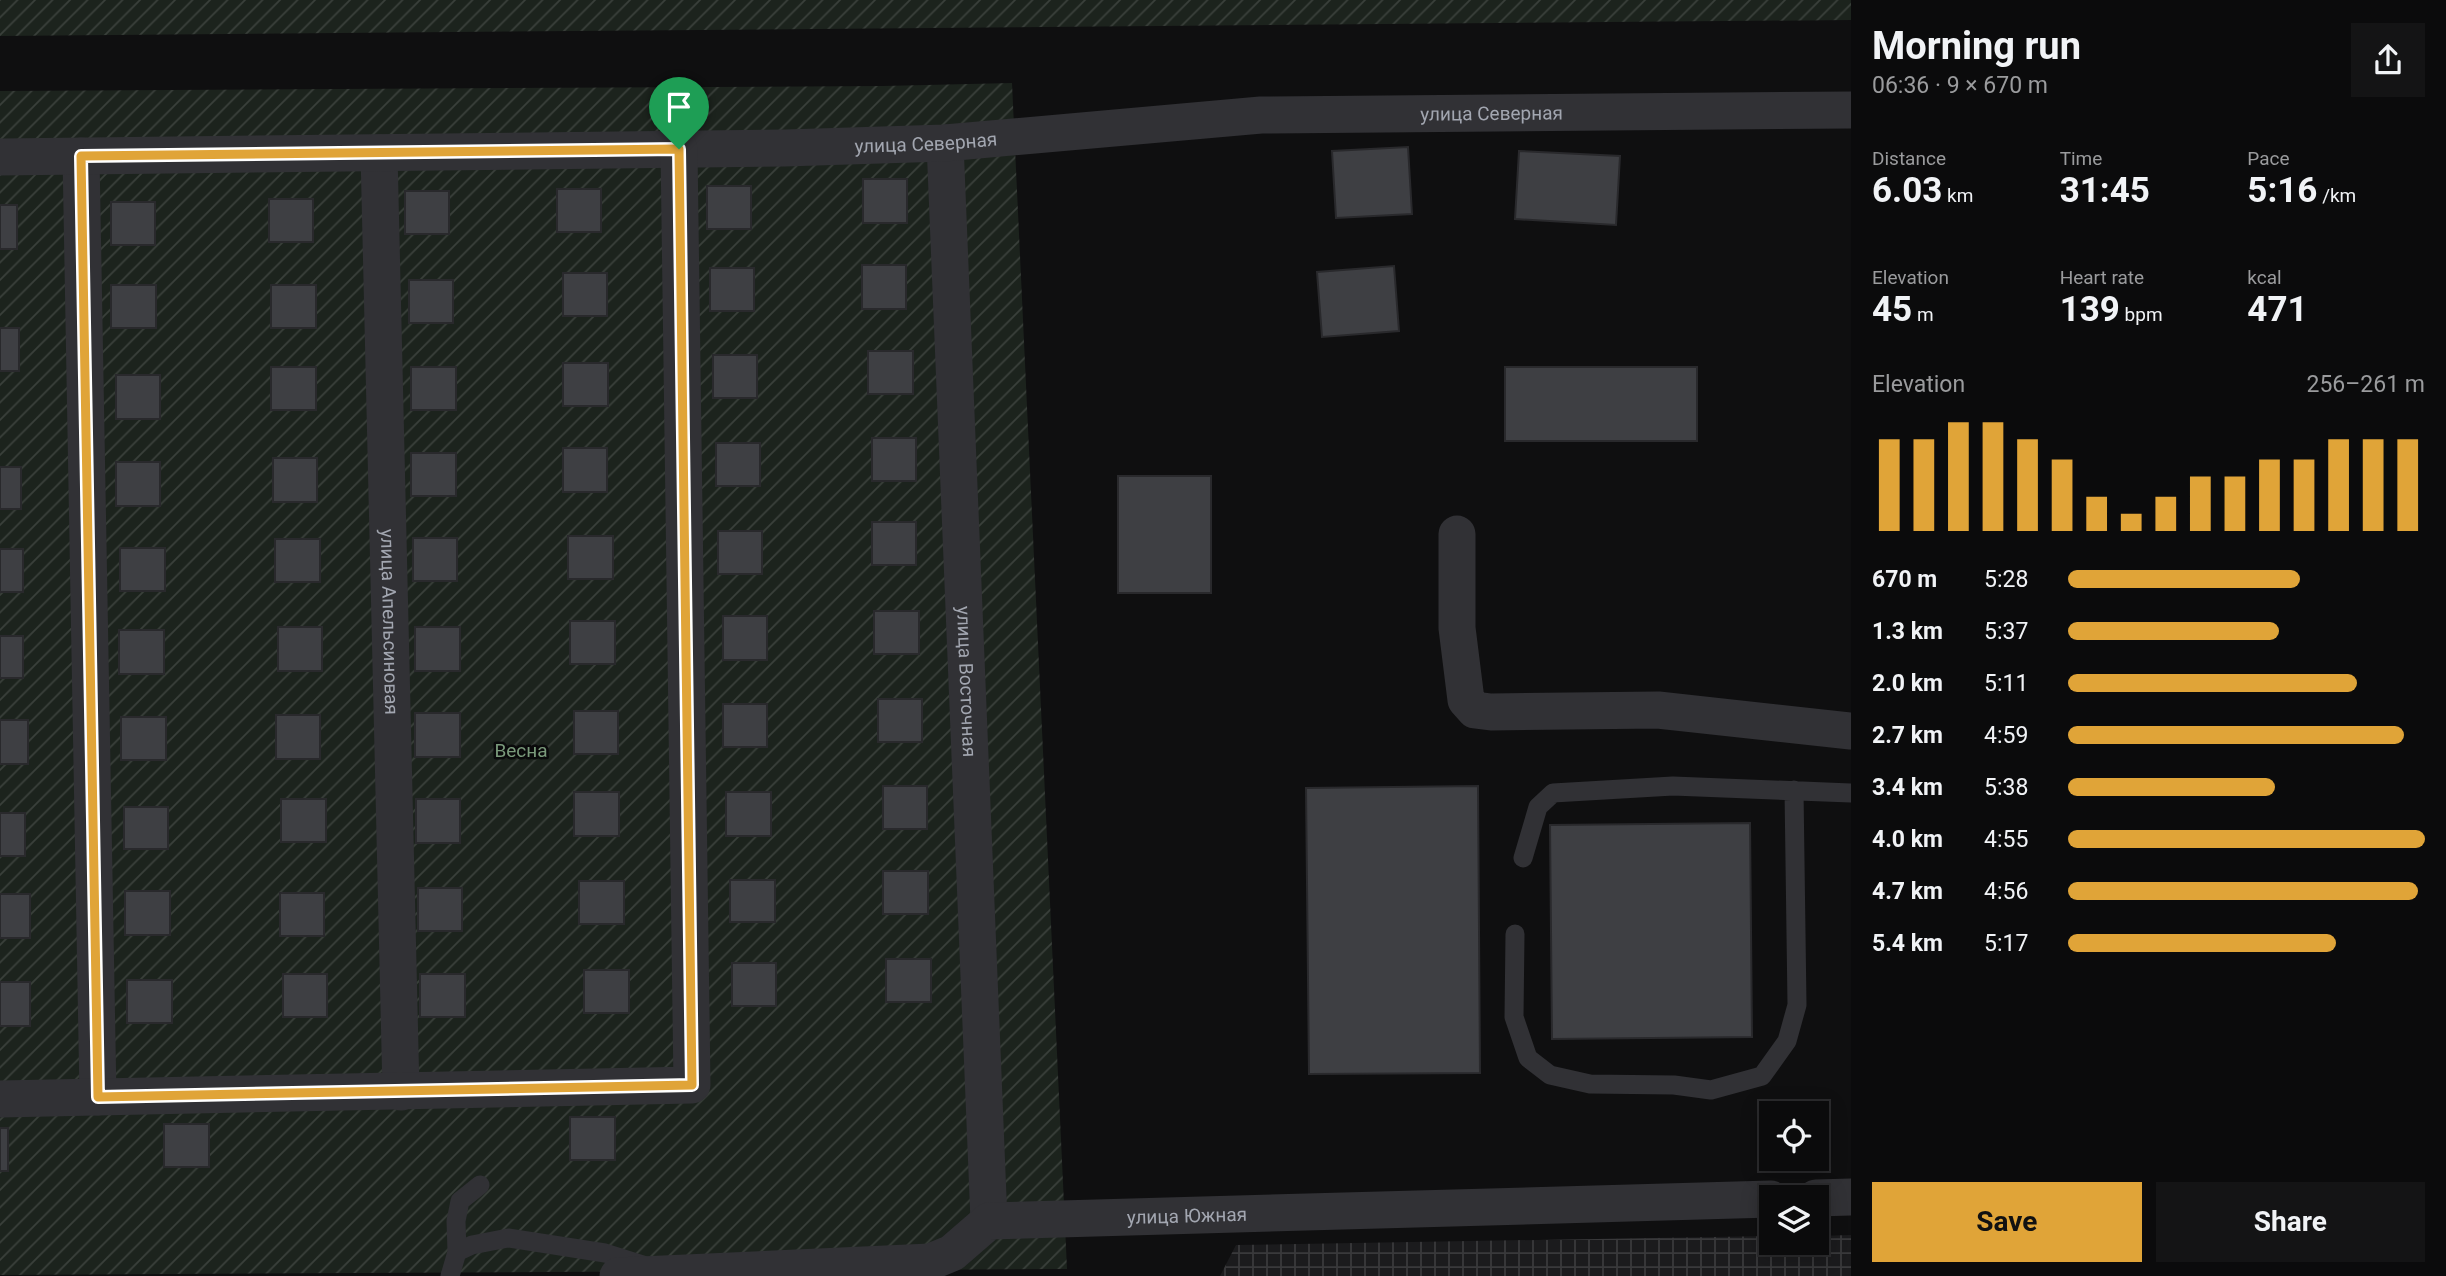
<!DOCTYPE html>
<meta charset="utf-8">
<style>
body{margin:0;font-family:Roboto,sans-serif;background:#141415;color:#f1f3f6;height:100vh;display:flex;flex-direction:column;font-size:26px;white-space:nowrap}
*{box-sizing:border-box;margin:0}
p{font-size:23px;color:#9a9b9d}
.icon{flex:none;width:38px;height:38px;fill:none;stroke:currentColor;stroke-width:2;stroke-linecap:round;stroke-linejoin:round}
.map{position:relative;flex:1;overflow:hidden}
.side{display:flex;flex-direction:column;background:#0b0b0c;width:595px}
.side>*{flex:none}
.buttons{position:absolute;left:1759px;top:1101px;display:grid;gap:14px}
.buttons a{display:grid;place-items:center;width:70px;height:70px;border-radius:0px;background:#0b0b0c;box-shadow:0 4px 18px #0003,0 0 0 2px #2b2b2d;font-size:35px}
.pin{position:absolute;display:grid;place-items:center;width:60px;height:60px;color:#fff;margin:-72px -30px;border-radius:50% 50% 50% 0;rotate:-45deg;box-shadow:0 0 7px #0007}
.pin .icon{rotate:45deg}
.round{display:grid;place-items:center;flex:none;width:74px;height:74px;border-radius:0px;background:#141415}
.summary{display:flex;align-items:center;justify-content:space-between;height:119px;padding:0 21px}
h1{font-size:38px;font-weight:700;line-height:52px}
.metrics{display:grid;grid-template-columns:repeat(3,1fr);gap:10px;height:119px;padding:7px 21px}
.metrics div{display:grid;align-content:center}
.metrics b{font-size:35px;font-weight:700}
.metrics small{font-size:19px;font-weight:400}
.metrics p{font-size:19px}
.chart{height:196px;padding:14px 21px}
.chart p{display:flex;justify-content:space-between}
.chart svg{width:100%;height:126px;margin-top:7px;stroke:#e0a438;stroke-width:6}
.button{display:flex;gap:14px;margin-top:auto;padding:14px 21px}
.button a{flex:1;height:80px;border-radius:0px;background:#e0a438;color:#111;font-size:28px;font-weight:700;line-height:80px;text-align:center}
.button a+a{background:#141415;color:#f1f3f6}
ul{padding:0 21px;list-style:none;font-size:23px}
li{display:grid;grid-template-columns:112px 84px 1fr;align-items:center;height:52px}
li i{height:18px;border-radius:9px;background:#e0a438}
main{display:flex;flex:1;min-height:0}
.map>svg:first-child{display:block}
.industrial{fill:url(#industrial-grid)}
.garden{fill:url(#garden-furrows)}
.building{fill:#3e3f43;stroke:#29292c;stroke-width:2}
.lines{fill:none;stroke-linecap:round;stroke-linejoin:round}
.lane{stroke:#313135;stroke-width:19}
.street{stroke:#313135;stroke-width:37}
.route-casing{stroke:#fff;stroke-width:14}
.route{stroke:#e0a438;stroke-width:9}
.labels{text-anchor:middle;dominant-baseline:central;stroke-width:5;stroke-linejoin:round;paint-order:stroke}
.street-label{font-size:19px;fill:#a2a6b0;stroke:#0a0a0b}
.park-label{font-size:19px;fill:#7a9a7b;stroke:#0a0a0b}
</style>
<main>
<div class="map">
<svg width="1851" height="1276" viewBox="0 0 1851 1276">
<defs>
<pattern id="industrial-grid" width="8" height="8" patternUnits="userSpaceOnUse" patternTransform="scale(1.75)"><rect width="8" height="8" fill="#1b1b1d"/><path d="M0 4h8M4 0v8" fill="none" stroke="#39393b"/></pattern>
<pattern id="garden-furrows" width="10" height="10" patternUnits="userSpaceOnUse" patternTransform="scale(1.75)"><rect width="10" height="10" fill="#1c231d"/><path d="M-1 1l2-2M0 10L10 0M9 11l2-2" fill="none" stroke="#3a403b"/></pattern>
</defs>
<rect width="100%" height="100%" fill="#0f0f10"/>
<path class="industrial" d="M1851,1235V1276H1220L1236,1245L1771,1236V1242H1816L1817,1236Z"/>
<path class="garden" d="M0,0H1851V20L0,36Z
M1012,83L1067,1269L0,1275V91L883,86Z"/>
<path class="building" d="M1408,147L1412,214L1336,218L1332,151Z
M1519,151L1620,156L1616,225L1515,219Z
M863,179H907V223H863Z
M707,186H751V229H707Z
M557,189H601V232H557Z
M405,191H449V234H405Z
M269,199H313V242H269Z
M111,202H155V245H111Z
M0,205H17V249H0Z
M862,265H906V309H862Z
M1394,266L1399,331L1322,337L1317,272Z
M710,268H754V311H710Z
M563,273H607V316H563Z
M409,280H453V323H409Z
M111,285H156V328H111Z
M271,285H316V328H271Z
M0,328H19V371H0Z
M868,351H913V394H868Z
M713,355H757V398H713Z
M563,363H608V406H563Z
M271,367H316V410H271Z
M411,367H456V410H411Z
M1505,367H1697V441H1505Z
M116,375H160V419H116Z
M872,438H916V481H872Z
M716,443H760V486H716Z
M563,448H607V492H563Z
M411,453H456V496H411Z
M273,458H317V502H273Z
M116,462H160V506H116Z
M0,467H21V509H0Z
M1118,476H1211V593H1118Z
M872,522H916V565H872Z
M718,531H762V574H718Z
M568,536H613V579H568Z
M413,538H457V581H413Z
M275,539H320V582H275Z
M120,548H165V591H120Z
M0,549H23V592H0Z
M874,611H919V654H874Z
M723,616H767V660H723Z
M570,621H615V664H570Z
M278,627H322V671H278Z
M415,627H460V671H415Z
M119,630H164V674H119Z
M0,636H23V678H0Z
M878,699H922V742H878Z
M723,704H767V747H723Z
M574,711H618V754H574Z
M415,713H460V757H415Z
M276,715H320V759H276Z
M121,717H166V760H121Z
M0,720H28V764H0Z
M883,786H927V829H883Z
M1478,786L1480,1073L1309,1074L1306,788Z
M574,792H619V836H574Z
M726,792H771V836H726Z
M281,799H326V842H281Z
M416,799H460V843H416Z
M124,807H168V849H124Z
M0,813H25V856H0Z
M1750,823L1752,1037L1552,1039L1550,825Z
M883,871H928V914H883Z
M730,880H775V922H730Z
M579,881H624V924H579Z
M418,888H462V931H418Z
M125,891H170V935H125Z
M280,893H324V936H280Z
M0,894H30V938H0Z
M886,959H931V1002H886Z
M732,963H776V1006H732Z
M584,970H629V1013H584Z
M283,974H327V1017H283Z
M420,974H465V1017H420Z
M127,980H172V1023H127Z
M0,982H30V1026H0Z
M570,1117H615V1160H570Z
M164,1124H209V1167H164Z
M0,1128H8V1171H0Z"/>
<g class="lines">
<path class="lane" d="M1523,858L1538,807L1553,793L1673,786L1851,793
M1515,934L1514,1017L1528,1058L1550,1075L1590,1084L1674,1085L1711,1090L1762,1076L1787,1041L1797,1005L1794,790
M457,1252L456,1221L460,1201L480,1185
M450,1276L457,1252L472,1245L508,1238L605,1253L643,1265"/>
<g class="street">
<path id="s1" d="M945,143L989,1221"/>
<path id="s2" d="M379,153L401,1092"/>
<path d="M81,156L98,1097"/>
<path id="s3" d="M0,157L785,148L945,143L1261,115L1851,110"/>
<path d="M1457,534V628L1466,700L1475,710L1491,712L1658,710L1851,731"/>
<path d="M0,1099L692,1085L679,149"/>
<path d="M1816,1198L1851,1197"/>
<path id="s4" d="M618,1276L930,1262L952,1253L989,1221L1771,1199"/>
</g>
</g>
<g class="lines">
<defs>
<path id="route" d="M679,149L692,1085L98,1097L81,156Z"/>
</defs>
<use href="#route" class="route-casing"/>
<use href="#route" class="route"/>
</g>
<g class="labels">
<g class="street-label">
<text stroke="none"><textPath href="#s3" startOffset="1493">улица Северная</textPath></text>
<text stroke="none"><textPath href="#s3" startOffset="926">улица Северная</textPath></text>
<text stroke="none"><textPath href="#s2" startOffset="469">улица Апельсиновая</textPath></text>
<text stroke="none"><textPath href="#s1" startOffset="539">улица Восточная</textPath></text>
<text stroke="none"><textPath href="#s4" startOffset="583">улица Южная</textPath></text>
</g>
<g class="park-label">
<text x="521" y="750">Весна</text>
</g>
</g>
</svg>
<div class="buttons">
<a><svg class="icon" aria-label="locate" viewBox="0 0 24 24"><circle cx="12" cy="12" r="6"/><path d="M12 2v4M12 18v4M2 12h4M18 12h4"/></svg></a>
<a><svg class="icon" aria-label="layers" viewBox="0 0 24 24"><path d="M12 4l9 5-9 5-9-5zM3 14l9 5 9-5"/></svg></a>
</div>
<div class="pin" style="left:679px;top:149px;background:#1e9e55"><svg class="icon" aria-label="arrive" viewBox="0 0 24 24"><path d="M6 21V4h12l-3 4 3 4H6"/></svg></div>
</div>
<section class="side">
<div class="summary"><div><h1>Morning run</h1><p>06:36 · 9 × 670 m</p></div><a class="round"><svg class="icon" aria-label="share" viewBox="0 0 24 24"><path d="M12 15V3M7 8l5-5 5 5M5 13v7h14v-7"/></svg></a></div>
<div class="metrics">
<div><p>Distance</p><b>6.03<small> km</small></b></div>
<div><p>Time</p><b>31:45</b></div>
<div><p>Pace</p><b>5:16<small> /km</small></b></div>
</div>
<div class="metrics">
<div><p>Elevation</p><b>45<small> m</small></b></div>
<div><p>Heart rate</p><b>139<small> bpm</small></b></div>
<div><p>kcal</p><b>471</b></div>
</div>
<div class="chart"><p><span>Elevation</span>256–261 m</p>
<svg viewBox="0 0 160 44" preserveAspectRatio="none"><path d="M5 44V12M15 44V12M25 44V6M35 44V6M45 44V12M55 44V19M65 44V32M75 44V38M85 44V32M95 44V25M105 44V25M115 44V19M125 44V19M135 44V12M145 44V12M155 44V12"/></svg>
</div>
<ul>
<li><b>670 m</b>5:28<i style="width:65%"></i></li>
<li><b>1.3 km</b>5:37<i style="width:59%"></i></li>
<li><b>2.0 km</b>5:11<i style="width:81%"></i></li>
<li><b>2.7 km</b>4:59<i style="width:94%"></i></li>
<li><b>3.4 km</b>5:38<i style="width:58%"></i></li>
<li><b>4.0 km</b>4:55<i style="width:100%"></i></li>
<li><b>4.7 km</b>4:56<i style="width:98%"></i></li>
<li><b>5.4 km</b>5:17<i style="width:75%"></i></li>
</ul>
<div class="button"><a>Save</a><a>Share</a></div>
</section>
</main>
